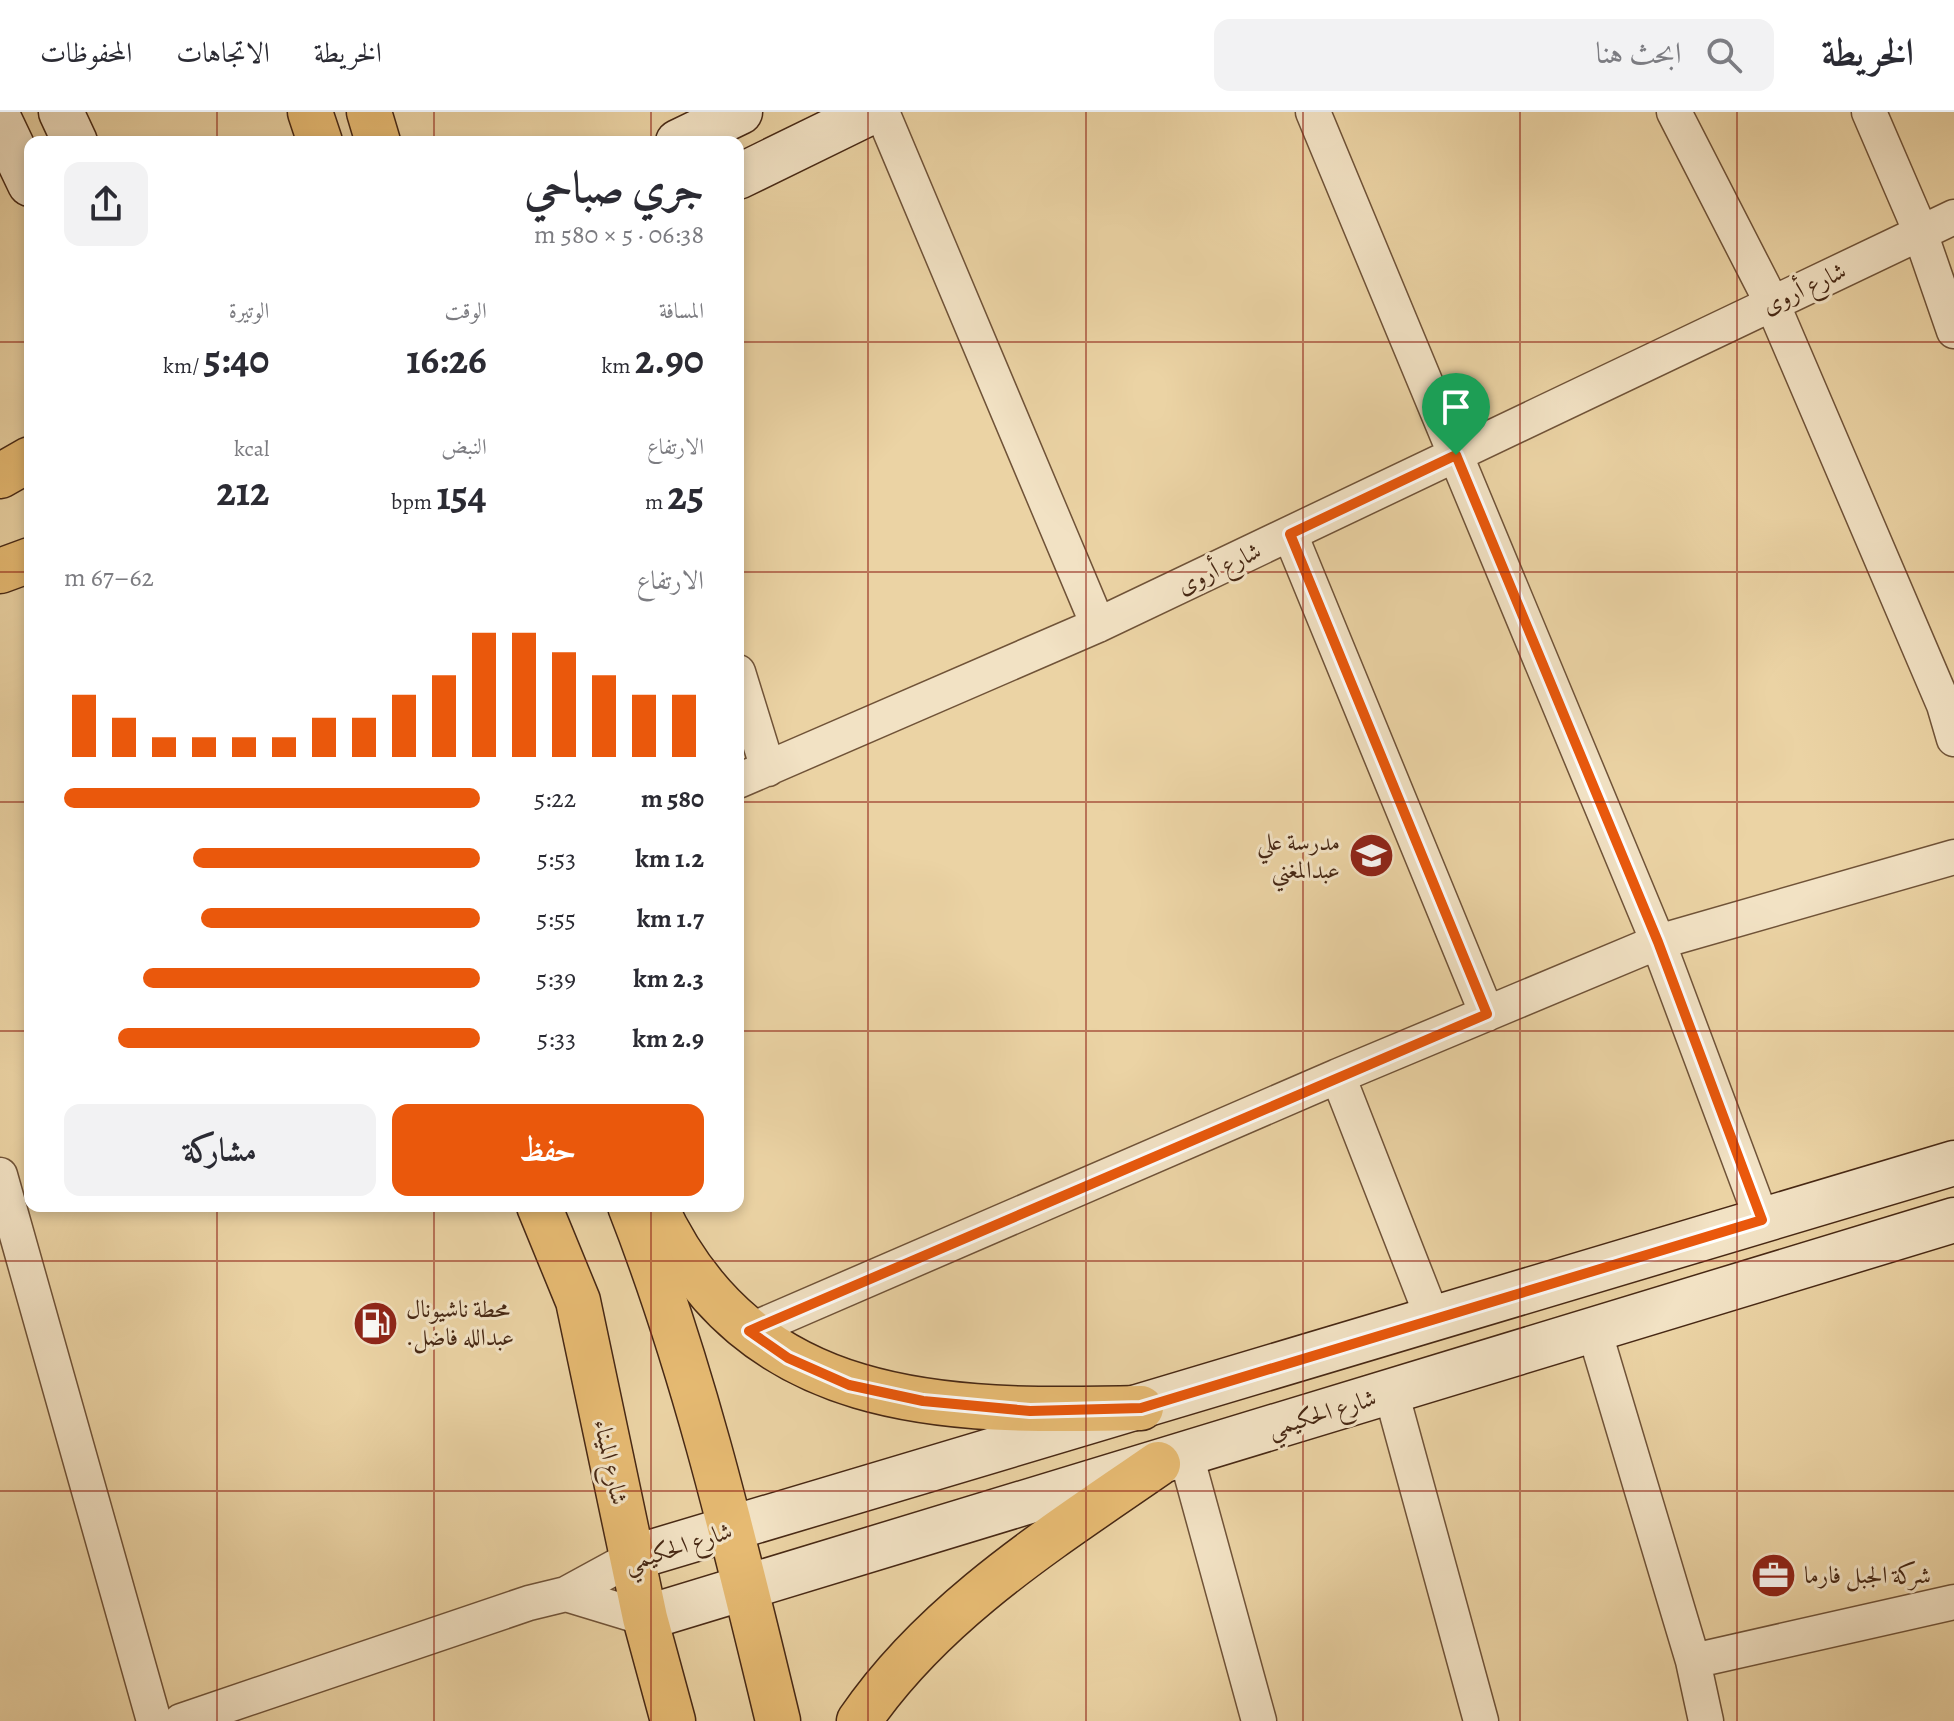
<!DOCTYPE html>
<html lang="ar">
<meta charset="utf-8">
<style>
body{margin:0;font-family:Alegreya,Amiri,serif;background:#f2f2f3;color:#2b2b33;direction:rtl;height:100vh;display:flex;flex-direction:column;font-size:30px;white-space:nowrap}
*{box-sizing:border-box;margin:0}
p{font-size:26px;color:#7c7c81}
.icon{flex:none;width:44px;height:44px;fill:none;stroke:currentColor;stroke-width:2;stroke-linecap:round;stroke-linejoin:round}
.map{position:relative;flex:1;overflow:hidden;direction:ltr}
.side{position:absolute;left:24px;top:24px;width:720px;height:1076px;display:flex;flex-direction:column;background:#fff;border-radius:16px;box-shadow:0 4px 12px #0003;direction:rtl}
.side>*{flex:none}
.pin{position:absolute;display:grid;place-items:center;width:68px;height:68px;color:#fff;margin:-82px -34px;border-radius:50% 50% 50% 0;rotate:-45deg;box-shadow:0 0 8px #0007}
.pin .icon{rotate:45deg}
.round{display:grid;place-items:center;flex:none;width:84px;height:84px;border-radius:16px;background:#f2f2f3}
.head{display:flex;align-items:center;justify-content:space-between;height:136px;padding:0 40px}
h1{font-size:44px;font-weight:700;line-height:60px}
.stats{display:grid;grid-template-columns:repeat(3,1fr);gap:12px;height:136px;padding:8px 40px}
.stats div{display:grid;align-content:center}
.stats b{font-size:40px;font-weight:700}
.stats small{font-size:22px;font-weight:400}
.stats p{font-size:22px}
.chart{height:224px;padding:16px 40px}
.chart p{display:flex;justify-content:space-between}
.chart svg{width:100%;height:144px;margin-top:8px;stroke:#ea580c;stroke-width:6}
.action{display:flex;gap:16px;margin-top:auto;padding:16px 40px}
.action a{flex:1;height:92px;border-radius:16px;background:#ea580c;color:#fff;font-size:32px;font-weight:700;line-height:92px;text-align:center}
.action a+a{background:#f2f2f3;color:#2b2b33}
ul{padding:0 40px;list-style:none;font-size:26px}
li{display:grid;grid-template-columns:128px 96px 1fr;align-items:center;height:60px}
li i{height:20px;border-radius:10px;background:#ea580c}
header{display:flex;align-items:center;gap:48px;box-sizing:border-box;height:112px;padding:0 40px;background:#fff;border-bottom:2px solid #e1e1e2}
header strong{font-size:38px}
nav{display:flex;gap:44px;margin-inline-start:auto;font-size:28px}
.search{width:560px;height:72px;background:#f2f2f3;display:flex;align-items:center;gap:20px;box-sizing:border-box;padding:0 28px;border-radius:16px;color:#7c7c81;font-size:30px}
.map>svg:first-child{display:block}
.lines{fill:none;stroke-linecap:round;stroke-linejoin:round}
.street-casing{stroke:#705338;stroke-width:37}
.secondary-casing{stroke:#472814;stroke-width:47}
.primary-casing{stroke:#472814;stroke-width:47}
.highway-casing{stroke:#472814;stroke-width:47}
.street{stroke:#f2e2c4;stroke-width:34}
.secondary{stroke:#f2e2c4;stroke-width:44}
.primary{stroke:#e6ba72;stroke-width:44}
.highway{stroke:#e6ba72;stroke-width:44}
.route-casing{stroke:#fff;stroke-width:16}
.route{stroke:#ea580c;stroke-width:10}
.grid{fill:none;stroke:#8f2418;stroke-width:2;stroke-opacity:0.55}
.labels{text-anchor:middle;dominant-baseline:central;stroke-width:6;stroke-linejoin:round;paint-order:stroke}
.street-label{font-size:24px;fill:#472814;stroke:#f2e2c4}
.poi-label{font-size:24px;fill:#472814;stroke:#f2e2c4;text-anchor:start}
</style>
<header>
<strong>الخريطة</strong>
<div class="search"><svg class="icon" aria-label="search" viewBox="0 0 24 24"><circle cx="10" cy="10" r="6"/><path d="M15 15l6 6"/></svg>ابحث هنا</div>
<nav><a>الخريطة</a><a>الاتجاهات</a><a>المحفوظات</a></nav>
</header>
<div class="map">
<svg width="1954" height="1609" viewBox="0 0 1954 1609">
<rect width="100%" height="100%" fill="#ebd3a4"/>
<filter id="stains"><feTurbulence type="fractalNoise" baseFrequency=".0025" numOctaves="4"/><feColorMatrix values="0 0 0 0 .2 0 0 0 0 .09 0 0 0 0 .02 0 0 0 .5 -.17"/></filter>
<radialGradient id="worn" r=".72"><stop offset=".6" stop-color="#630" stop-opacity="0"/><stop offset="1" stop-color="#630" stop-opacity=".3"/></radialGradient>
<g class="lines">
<defs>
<path id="street" d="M882,0L1098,513
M1313,0L1658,830L1762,1108
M1674,0L1772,191L1944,593L1954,627
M1869,0L1916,109L1954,219
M1290,422L1487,902
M738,560L768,657
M738,669L1098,513L1954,105
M1338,964L1658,830L1954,745
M0,1063L154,1609
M1594,1218L1693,1549L1954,1490
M749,1219L1338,964L1433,1207
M1391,1280L1481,1609
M1186,1343L1259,1609
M566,1482L645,1506
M1693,1549L1706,1609
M181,1609L529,1491L566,1482L632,1446"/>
<path id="secondary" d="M61,0L75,30
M0,9L30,72
M678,30L740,0
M738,65L871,0
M632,1446L1954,1051
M645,1506L1954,1108"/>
<path id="primary" d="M310,0L320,30
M369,0L378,30
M655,1094C750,1300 943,1301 1141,1296"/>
<path id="highway" d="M0,364L30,347
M0,459L30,448
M539,1094L578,1189L645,1506L673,1609
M630,1094C695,1260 736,1436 778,1609
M859,1609C934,1499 1051,1426 1158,1352"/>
</defs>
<use href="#street" class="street-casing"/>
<use href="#secondary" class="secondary-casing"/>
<use href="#primary" class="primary-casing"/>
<use href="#highway" class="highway-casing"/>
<use href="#street" class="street"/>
<use href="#secondary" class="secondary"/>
<use href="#primary" class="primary"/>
<use href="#highway" class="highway"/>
</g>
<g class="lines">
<defs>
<path id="route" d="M1456,343L1658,830L1762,1108L1141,1296L1030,1299L923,1289L849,1273L788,1246L749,1219L1487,902L1290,422Z"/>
</defs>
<use href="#route" class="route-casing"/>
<use href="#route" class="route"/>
</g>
<path class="grid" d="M217,0V30M434,0V30M651,0V30M868,0V1609M1086,0V1609M1303,0V1609M1520,0V1609M1737,0V1609M0,230H30M738,230H1954M0,460H30M738,460H1954M0,690H30M738,690H1954M0,919H30M738,919H1954M217,1094V1609M434,1094V1609M651,1094V1609M0,1149H1954M0,1379H1954"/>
<defs>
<symbol id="school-disc" viewBox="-11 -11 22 22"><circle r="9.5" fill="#8f2418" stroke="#f2e2c4"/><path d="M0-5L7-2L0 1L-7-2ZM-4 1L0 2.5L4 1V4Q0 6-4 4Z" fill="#fff"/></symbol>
<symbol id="fuel-disc" viewBox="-11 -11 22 22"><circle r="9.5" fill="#8f2418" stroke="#f2e2c4"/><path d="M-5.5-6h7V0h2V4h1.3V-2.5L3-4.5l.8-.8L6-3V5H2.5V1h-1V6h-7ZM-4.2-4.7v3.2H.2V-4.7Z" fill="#fff"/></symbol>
<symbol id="office-disc" viewBox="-11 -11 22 22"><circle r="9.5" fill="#8f2418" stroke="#f2e2c4"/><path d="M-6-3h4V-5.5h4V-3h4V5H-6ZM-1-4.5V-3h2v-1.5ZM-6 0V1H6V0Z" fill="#fff"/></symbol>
</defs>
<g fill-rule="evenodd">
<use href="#school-disc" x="1346" y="718" width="51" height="51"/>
<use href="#fuel-disc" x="350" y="1186" width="51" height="51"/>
<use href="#office-disc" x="1748" y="1438" width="51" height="51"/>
</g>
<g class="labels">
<g class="street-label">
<text transform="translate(1804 176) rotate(-25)">شارع أروى</text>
<text transform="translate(1219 456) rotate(-25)">شارع أروى</text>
<text transform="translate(1322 1301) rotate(-17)">شارع الحكيمي</text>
<text transform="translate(611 1350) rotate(78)">شارع الميناء</text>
<text transform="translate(678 1435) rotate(-18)">شارع الحكيمي</text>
</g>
<g class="poi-label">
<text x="1340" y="730" text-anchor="end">مدرسة علي<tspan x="1340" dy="28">عبدالمغني</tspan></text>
<text x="406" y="1197">محطة ناشيونال<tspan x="406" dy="28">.عبدالله فاضل</tspan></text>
<text x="1804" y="1463">شركة الجبل فارما</text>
</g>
</g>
<rect width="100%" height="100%" filter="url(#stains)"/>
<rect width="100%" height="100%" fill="url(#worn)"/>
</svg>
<div class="pin" style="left:1456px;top:343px;background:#1e9e55"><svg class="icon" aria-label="arrive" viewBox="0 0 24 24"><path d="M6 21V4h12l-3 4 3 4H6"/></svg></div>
<section class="side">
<div class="head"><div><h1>جري صباحي</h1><p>06:38 · 5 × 580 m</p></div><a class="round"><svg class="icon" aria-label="share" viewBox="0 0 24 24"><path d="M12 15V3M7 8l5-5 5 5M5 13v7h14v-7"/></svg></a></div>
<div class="stats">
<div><p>المسافة</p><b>2.90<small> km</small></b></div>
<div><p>الوقت</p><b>16:26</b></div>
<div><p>الوتيرة</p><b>5:40<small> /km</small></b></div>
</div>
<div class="stats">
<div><p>الارتفاع</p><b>25<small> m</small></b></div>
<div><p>النبض</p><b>154<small> bpm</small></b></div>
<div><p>kcal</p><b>212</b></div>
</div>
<div class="chart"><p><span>الارتفاع</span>62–67 m</p>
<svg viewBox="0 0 160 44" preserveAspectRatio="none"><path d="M5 44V25M15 44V32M25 44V38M35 44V38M45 44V38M55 44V38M65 44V32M75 44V32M85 44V25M95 44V19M105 44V6M115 44V6M125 44V12M135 44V19M145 44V25M155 44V25"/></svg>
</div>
<ul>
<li><b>580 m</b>5:22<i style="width:100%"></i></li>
<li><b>1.2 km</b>5:53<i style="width:69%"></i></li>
<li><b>1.7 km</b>5:55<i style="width:67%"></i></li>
<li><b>2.3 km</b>5:39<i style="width:81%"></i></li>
<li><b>2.9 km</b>5:33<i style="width:87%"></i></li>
</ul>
<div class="action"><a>حفظ</a><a>مشاركة</a></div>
</section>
</div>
